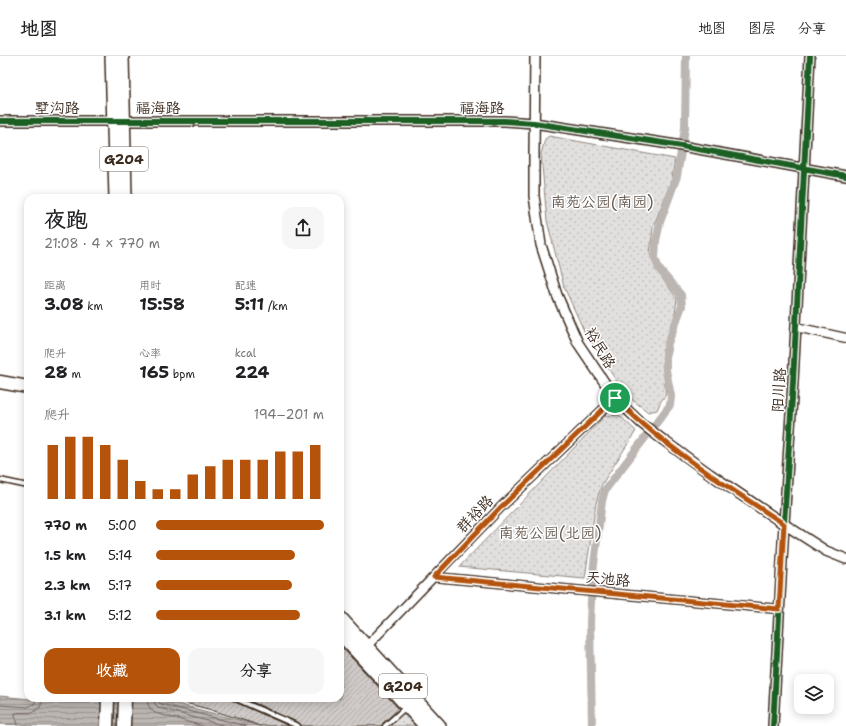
<!DOCTYPE html>
<html lang="zh">
<meta charset="utf-8">
<style>
body{margin:0;font-family:"Shantell Sans","LXGW WenKai TC",sans-serif;background:#f6f6f6;color:#202124;height:100vh;display:flex;flex-direction:column;font-size:15px;white-space:nowrap}
*{box-sizing:border-box;margin:0}
p{font-size:13px;color:#757577}
.icon{flex:none;width:22px;height:22px;fill:none;stroke:currentColor;stroke-width:2;stroke-linecap:round;stroke-linejoin:round}
.map{position:relative;flex:1;overflow:hidden}
.side{position:absolute;left:24px;top:138px;width:320px;height:508px;display:flex;flex-direction:column;background:#fff;border-radius:12px;box-shadow:0 2px 10px #0003}
.side>*{flex:none}
.tools{position:absolute;left:794px;top:618px;display:grid;gap:8px}
.tools a{display:grid;place-items:center;width:40px;height:40px;border-radius:8px;background:#fff;box-shadow:0 2px 10px #0003;font-size:20px}
.pin{position:absolute;display:grid;place-items:center;width:34px;height:34px;color:#fff;margin:-17px;border:2px solid #fff;border-radius:50%;box-shadow:0 1px 4px #0007}
.round{display:grid;place-items:center;flex:none;width:42px;height:42px;border-radius:12px;background:#f6f6f6}
.head{display:flex;align-items:center;justify-content:space-between;height:68px;padding:0 20px}
h1{font-size:22px;font-weight:700;line-height:30px}
.stats{display:grid;grid-template-columns:repeat(3,1fr);gap:6px;height:68px;padding:4px 20px}
.stats div{display:grid;align-content:center}
.stats b{font-size:17px;font-weight:700}
.stats small{font-size:11px;font-weight:400}
.stats p{font-size:11px}
.chart{height:112px;padding:8px 20px}
.chart p{display:flex;justify-content:space-between}
.chart svg{width:100%;height:72px;margin-top:4px;stroke:#b45309;stroke-width:6}
.primary-button{display:flex;gap:8px;margin-top:auto;padding:8px 20px}
.primary-button a{flex:1;height:46px;border-radius:12px;background:#b45309;color:#fff;font-size:16px;font-weight:700;line-height:46px;text-align:center}
.primary-button a+a{background:#f6f6f6;color:#202124}
ul{padding:0 20px;list-style:none;font-size:13px}
li{display:grid;grid-template-columns:64px 48px 1fr;align-items:center;height:30px}
li i{height:10px;border-radius:5px;background:#b45309}
header{display:flex;align-items:center;gap:24px;box-sizing:border-box;height:56px;padding:0 20px;background:#fff;border-bottom:1px solid #e0e0e0}
header strong{font-size:19px}
nav{display:flex;gap:22px;margin-inline-start:auto;font-size:14px}
.map>svg:first-child{display:block}
.green{fill:url(#green-dots);stroke:#8e857e}
.water{fill:url(#water-rules);stroke:#887e77}
.lines{fill:none;stroke-linecap:round;stroke-linejoin:round}
.shore{stroke:#6f625a;stroke-width:1}
.canal{stroke:#bcb6b3;stroke-width:8}
.building{fill:url(#building-hatch);stroke:#3b2a1e}
.service-casing{stroke:#3b2a1e;stroke-width:7}
.minor-casing{stroke:#3b2a1e;stroke-width:11}
.tertiary-casing{stroke:#3b2a1e;stroke-width:12}
.primary-casing{stroke:#3b2a1e;stroke-width:15}
.trunk-casing{stroke:#3b2a1e;stroke-width:16}
.service{stroke:#fff;stroke-width:4}
.minor{stroke:#fff;stroke-width:8}
.tertiary{stroke:#fff;stroke-width:9}
.primary{stroke:#fff;stroke-width:12}
.trunk{stroke:#fff;stroke-width:13}
.cycleway-casing{stroke:#fff;stroke-width:8}
.cycleway{stroke:#1b5e20;stroke-width:6}
.route-casing{stroke:#fff;stroke-width:8}
.route{stroke:#b45309;stroke-width:5}
.labels{text-anchor:middle;dominant-baseline:central;stroke-width:3;stroke-linejoin:round;paint-order:stroke}
.shield{fill:#fff;stroke:#766a62;stroke-width:1}
.shield-label{font-size:14px;font-weight:bold;fill:#3b2a1e}
.street-label{font-size:15px;fill:#3b2a1e;stroke:#fff}
.park-label{font-size:15px;fill:#65584e;stroke:#fff}
</style>
<header>
<strong>地图</strong>
<nav><a>地图</a><a>图层</a><a>分享</a></nav>
</header>
<div class="map">
<svg width="846" height="670" viewBox="0 0 846 670">
<defs>
<pattern id="green-dots" width="8" height="8" patternUnits="userSpaceOnUse"><rect width="8" height="8" fill="#e2e0de"/><path d="M2 2h.1M6 6h.1" fill="none" stroke="#c3c0be" stroke-width="1.8" stroke-linecap="round"/></pattern>
<pattern id="water-rules" width="6" height="5" patternUnits="userSpaceOnUse"><rect width="6" height="5" fill="#bcb6b3"/><path d="M0 2.5h6" fill="none" stroke="#9a9491"/></pattern>
<pattern id="building-hatch" width="6" height="6" patternUnits="userSpaceOnUse"><rect width="6" height="6" fill="#cfcac7"/><path d="M-1 1l2-2M0 6l6-6M5 7l2-2" fill="none" stroke="#b3aeaa"/></pattern>
</defs>
<rect width="100%" height="100%" fill="#fff"/>
<filter id="ink" filterUnits="userSpaceOnUse"><feTurbulence type="fractalNoise" baseFrequency=".025" numOctaves="2"/><feDisplacementMap in="SourceGraphic" scale="8" xChannelSelector="R" yChannelSelector="G"/><feConvolveMatrix kernelMatrix="1 2 1 2 8 2 1 2 1" color-interpolation-filters="sRGB"/></filter>
<g filter="url(#ink)">
<path class="green" d="M549,80L675,103L672,122L666,139L653,171L650,198L664,225L677,242L675,259L663,294L664,320L666,339L661,345L657,354L648,356L625,338L585,277L564,231L547,165L541,98L545,83Z
M619,359L636,375L602,428L596,447L585,522L459,511L605,360Z
M402,656L415,670H391Z"/>
<path class="water" d="M0,640L30,643L155,642L261,670H41L0,668Z"/>
<g class="lines">
<path class="shore" d="M147,642C147,649 150,653 155,657L203,670
M153,642L155,648L159,652L226,670
M158,642L159,646L161,648L246,670
M0,649L28,651L34,648L37,642
M18,670L17,665L15,659V657C28,655 40,661 43,642"/>
<path class="canal" d="M592,670L590,566L592,524L602,445L605,434L670,349L671,340L666,314V300L668,287L682,250L681,239L659,213L655,202L656,185L660,166L677,120L685,72L686,0"/>
</g>
<path class="building" d="M340,589L399,653L383,667L382,670H301L299,667L243,642H340Z
M174,642H231L233,645L289,670H259L252,667L208,653L173,644Z"/>
<g class="lines">
<defs>
<path id="service" d="M0,424L28,430
M234,642L298,670
M385,670L406,651"/>
<path id="minor" d="M796,271L846,282
M434,521L779,553
M364,593L501,451L615,342"/>
<path id="tertiary" d="M535,0L534,97V140L541,189L557,239L578,287L615,342L641,367L663,384L710,418L784,468L826,495L846,503
M0,65H505L534,67L676,89L846,120
M773,670L784,468L793,326L810,0"/>
<path id="primary" d="M0,326L28,331
M107,670L108,642
M124,670L125,642"/>
<path id="trunk" d="M112,0L116,142
M122,0L125,142
M340,562L439,670
M340,577L426,670"/>
</defs>
<use href="#service" class="service-casing"/>
<use href="#minor" class="minor-casing"/>
<use href="#tertiary" class="tertiary-casing"/>
<use href="#primary" class="primary-casing"/>
<use href="#trunk" class="trunk-casing"/>
<use href="#service" class="service"/>
<use href="#minor" class="minor"/>
<use href="#tertiary" class="tertiary"/>
<use href="#primary" class="primary"/>
<use href="#trunk" class="trunk"/>
<defs>
<path id="cycleway" d="M0,65H505L534,67L676,89L846,120
M773,670L784,468L793,326L810,0"/>
</defs>
<use href="#cycleway" class="cycleway-casing"/>
<use href="#cycleway" class="cycleway"/>
</g>
</g>
<g class="lines" filter="url(#ink)">
<defs>
<path id="route" d="M615,342C624,350 632,359 642,367C686,405 736,436 784,468L779,553L434,521L501,451Z"/>
</defs>
<use href="#route" class="route-casing"/>
<use href="#route" class="route"/>
</g>
<g class="labels">
<g class="shield">
<rect x="100" y="91" width="48" height="24" rx="3"/>
<rect x="379" y="618" width="48" height="24" rx="3"/>
</g>
<g class="shield-label">
<text x="124" y="103">G204</text>
<text x="403" y="630">G204</text>
</g>
<g class="street-label">
<text x="57" y="52">墅沟路</text>
<text x="158" y="52">福海路</text>
<text x="482" y="52">福海路</text>
<text transform="translate(600 292) rotate(59)">裕民路</text>
<text transform="translate(779 334) rotate(-87)">阳川路</text>
<text transform="translate(475 458) rotate(-46)">群裕路</text>
<text transform="translate(608 523) rotate(5)">天池路</text>
</g>
<g class="park-label">
<text x="602" y="146">南苑公园(南园)</text>
<text x="550" y="477">南苑公园(北园)</text>
</g>
</g>
</svg>
<div class="tools">
<a><svg class="icon" aria-label="layers" viewBox="0 0 24 24"><path d="M12 4l9 5-9 5-9-5zM3 14l9 5 9-5"/></svg></a>
</div>
<div class="pin" style="left:615px;top:342px;background:#1e9e55"><svg class="icon" aria-label="arrive" viewBox="0 0 24 24"><path d="M6 21V4h12l-3 4 3 4H6"/></svg></div>
<section class="side">
<div class="head"><div><h1>夜跑</h1><p>21:08 · 4 × 770 m</p></div><a class="round"><svg class="icon" aria-label="share" viewBox="0 0 24 24"><path d="M12 15V3M7 8l5-5 5 5M5 13v7h14v-7"/></svg></a></div>
<div class="stats">
<div><p>距离</p><b>3.08<small> km</small></b></div>
<div><p>用时</p><b>15:58</b></div>
<div><p>配速</p><b>5:11<small> /km</small></b></div>
</div>
<div class="stats">
<div><p>爬升</p><b>28<small> m</small></b></div>
<div><p>心率</p><b>165<small> bpm</small></b></div>
<div><p>kcal</p><b>224</b></div>
</div>
<div class="chart"><p><span>爬升</span>194–201 m</p>
<svg viewBox="0 0 160 44" preserveAspectRatio="none"><path d="M5 44V11M15 44V6M25 44V6M35 44V11M45 44V20M55 44V33M65 44V38M75 44V38M85 44V29M95 44V24M105 44V20M115 44V20M125 44V20M135 44V15M145 44V15M155 44V11"/></svg>
</div>
<ul>
<li><b>770 m</b>5:00<i style="width:100%"></i></li>
<li><b>1.5 km</b>5:14<i style="width:83%"></i></li>
<li><b>2.3 km</b>5:17<i style="width:81%"></i></li>
<li><b>3.1 km</b>5:12<i style="width:86%"></i></li>
</ul>
<div class="primary-button"><a>收藏</a><a>分享</a></div>
</section>
</div>
